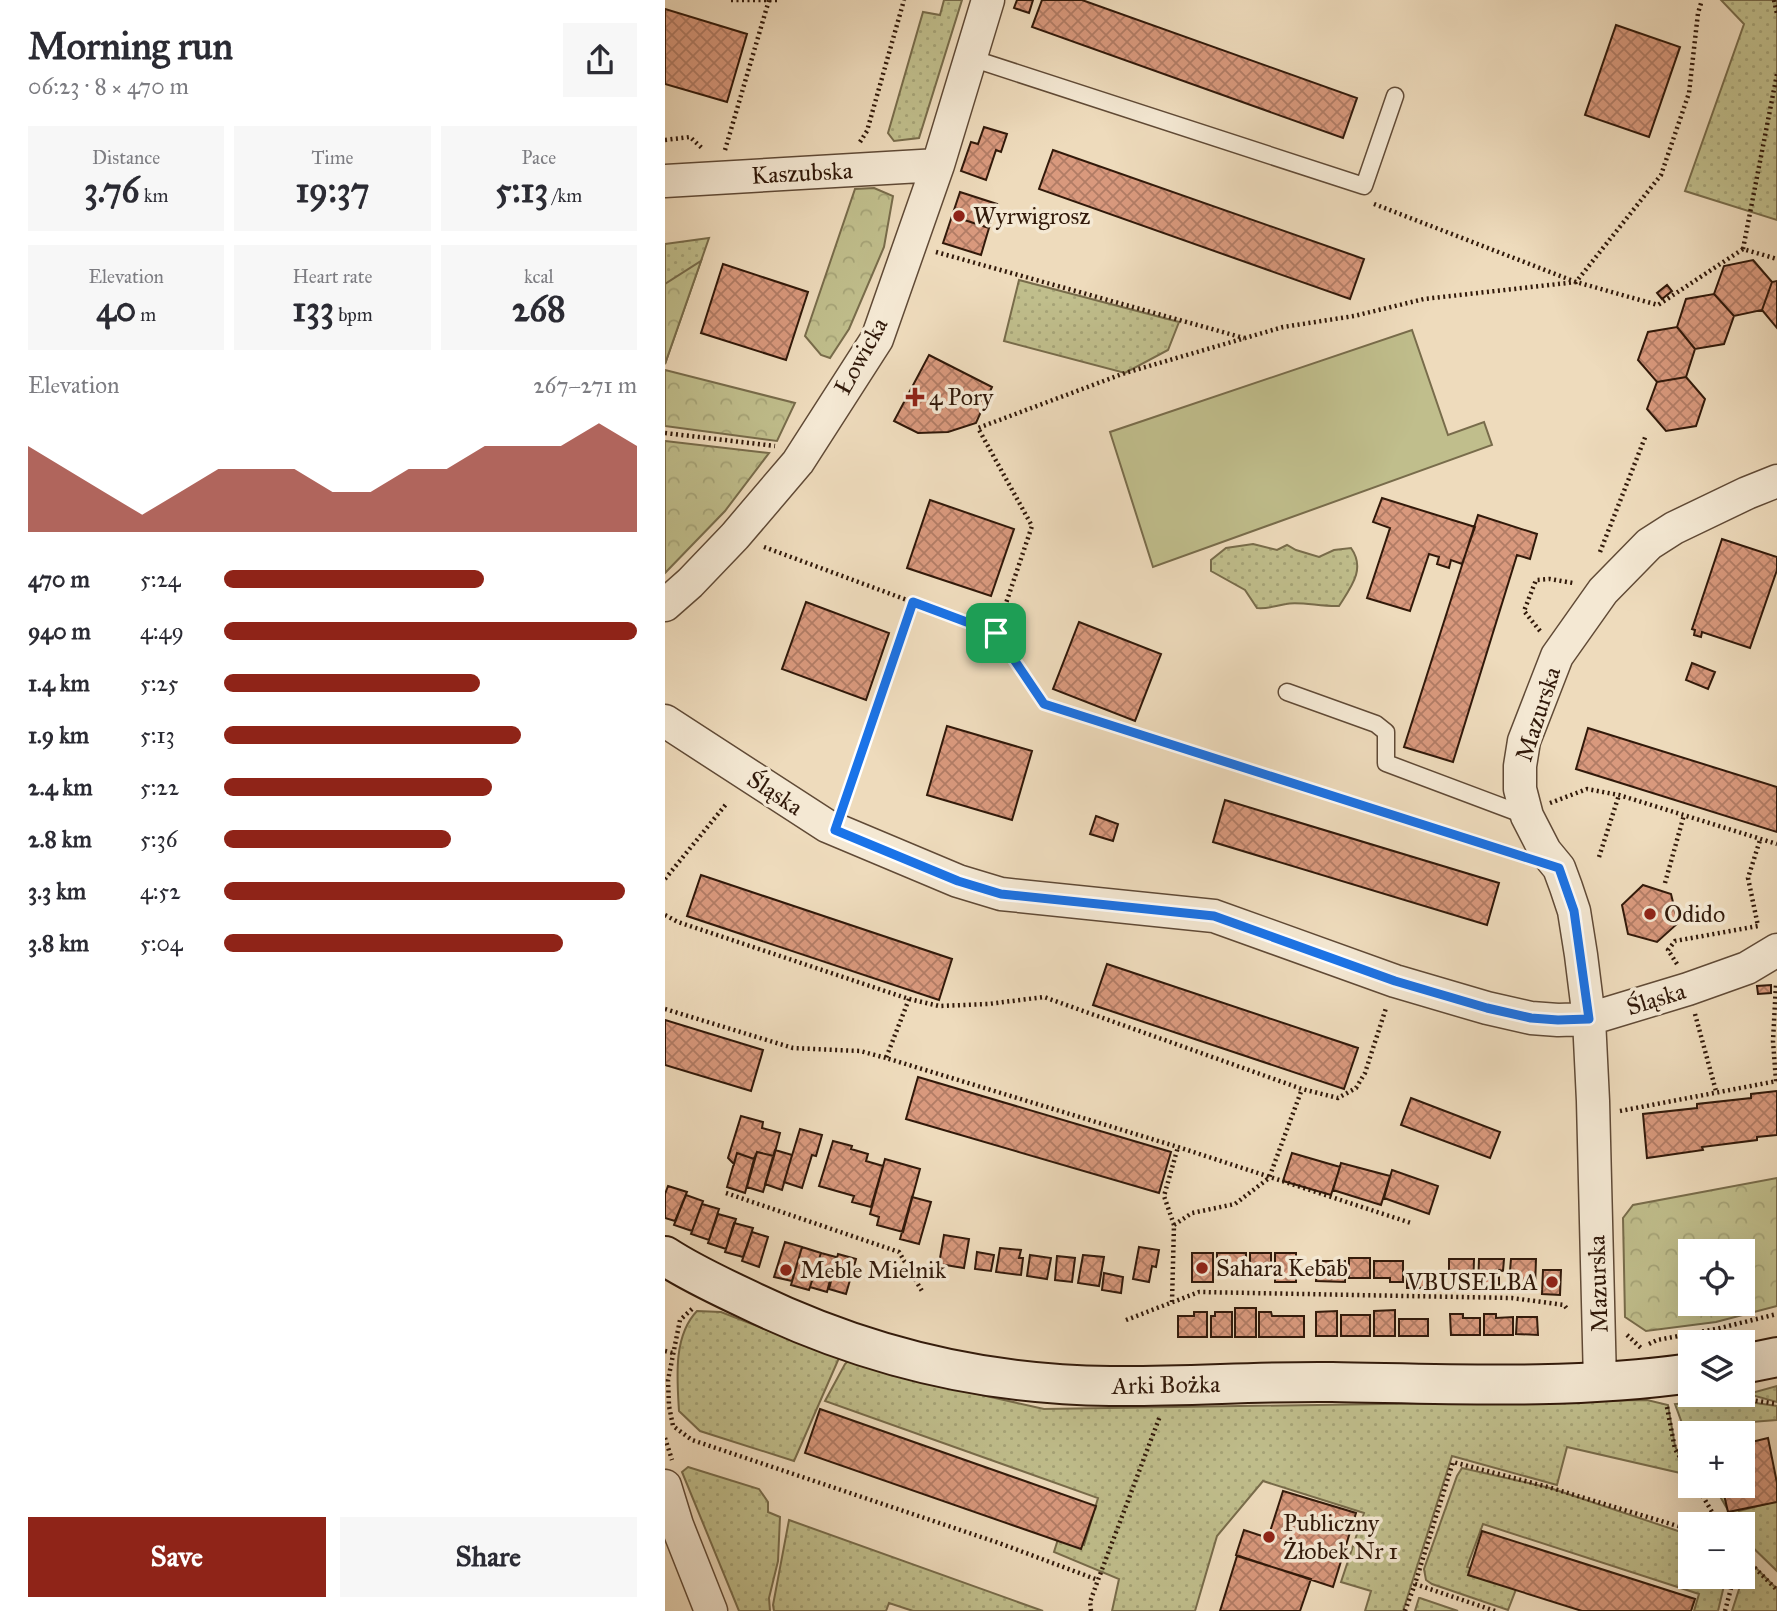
<!DOCTYPE html>
<meta charset="utf-8">
<style>
body{margin:0;font-family:"IM FELL Great Primer",serif;background:#f7f7f7;color:#2b2b33;height:100vh;display:flex;flex-direction:column;font-size:26px;white-space:nowrap}
*{box-sizing:border-box;margin:0}
p{font-size:23px;color:#7c7c81}
.icon{flex:none;width:38px;height:38px;fill:none;stroke:currentColor;stroke-width:2;stroke-linecap:round;stroke-linejoin:round}
.map{position:relative;flex:1;overflow:hidden}
.details{display:flex;flex-direction:column;background:#fff;width:665px}
.details>*{flex:none}
.tools{position:absolute;left:1013px;top:1239px;display:grid;gap:14px}
.tools a{display:grid;place-items:center;width:77px;height:77px;border-radius:0px;background:#fff;box-shadow:0 7px 28px #0002;font-size:35px}
.pin{position:absolute;display:grid;place-items:center;width:60px;height:60px;color:#fff;margin:-30px;border-radius:14px;box-shadow:0 4px 10px #0006}
.round{display:grid;place-items:center;flex:none;width:74px;height:74px;border-radius:0px;background:#f7f7f7}
.head{display:flex;align-items:center;justify-content:space-between;height:119px;padding:0 28px}
h1{font-size:38px;font-weight:800;line-height:52px}
.metrics{display:grid;grid-template-columns:repeat(3,1fr);gap:10px;height:119px;padding:7px 28px}
.metrics div{display:grid;align-content:center;border-radius:0px;background:#f7f7f7;text-align:center}
.metrics b{font-size:35px;font-weight:800}
.metrics small{font-size:19px;font-weight:400}
.metrics p{font-size:19px}
.chart{height:196px;padding:14px 28px}
.chart p{display:flex;justify-content:space-between}
.chart svg{width:100%;height:126px;margin-top:7px;fill:#8f2418;opacity:.7}
.primary-button{display:flex;gap:14px;margin-top:auto;padding:14px 28px}
.primary-button a{flex:1;height:80px;border-radius:0px;background:#8f2418;color:#fff;font-size:28px;font-weight:800;line-height:80px;text-align:center}
.primary-button a+a{background:#f7f7f7;color:#2b2b33}
ul{padding:0 28px;list-style:none;font-size:23px}
li{display:grid;grid-template-columns:112px 84px 1fr;align-items:center;height:52px}
li i{height:18px;border-radius:9px;background:#8f2418}
main{display:flex;flex:1;min-height:0}
.map>svg:first-child{display:block}
.grass{fill:url(#grass-dots);stroke:#786c4b;stroke-width:2}
.forest{fill:url(#forest-crowns);stroke:#786c4b;stroke-width:2;fill-rule:evenodd}
.garden{fill:#c0be8c;stroke:#786c4b;stroke-width:2}
.building{fill:url(#building-cross-hatch);stroke:#31190a;stroke-width:2}
.lines{fill:none;stroke-linecap:round;stroke-linejoin:round}
.lane-casing{stroke:#604a36;stroke-width:19}
.street-casing{stroke:#604a36;stroke-width:35}
.secondary-casing{stroke:#31190a;stroke-width:42}
.path{stroke:#31190a;stroke-width:4.5;stroke-dasharray:2 3.5;stroke-linecap:butt}
.lane{stroke:#f4e8d3;stroke-width:16}
.street{stroke:#f4e8d3;stroke-width:32}
.secondary{stroke:#f4e8d3;stroke-width:38}
.route-casing{stroke:#fff;stroke-width:14}
.route{stroke:#1a73e8;stroke-width:9}
.poi-dot{fill:#8f2418;stroke:#f4e8d3;stroke-width:2.5}
.labels{text-anchor:middle;dominant-baseline:central;stroke-width:7;stroke-linejoin:round;paint-order:stroke}
.street-label{font-size:24px;fill:#31190a;stroke:#f4e8d3}
.poi-label{font-size:24px;fill:#31190a;stroke:#f4e8d3;text-anchor:start}
</style>
<main>
<section class="details">
<div class="head"><div><h1>Morning run</h1><p>06:23 · 8 × 470 m</p></div><a class="round"><svg class="icon" aria-label="share" viewBox="0 0 24 24"><path d="M12 15V3M7 8l5-5 5 5M5 13v7h14v-7"/></svg></a></div>
<div class="metrics">
<div><p>Distance</p><b>3.76<small> km</small></b></div>
<div><p>Time</p><b>19:37</b></div>
<div><p>Pace</p><b>5:13<small> /km</small></b></div>
</div>
<div class="metrics">
<div><p>Elevation</p><b>40<small> m</small></b></div>
<div><p>Heart rate</p><b>133<small> bpm</small></b></div>
<div><p>kcal</p><b>268</b></div>
</div>
<div class="chart"><p><span>Elevation</span>267–271 m</p>
<svg viewBox="0 0 160 44" preserveAspectRatio="none"><path d="M0 44V14L10 22L20 30L30 38L40 30L50 22L60 22L70 22L80 30L90 30L100 22L110 22L120 14L130 14L140 14L150 6L160 14V44z"/></svg>
</div>
<ul>
<li><b>470 m</b>5:24<i style="width:63%"></i></li>
<li><b>940 m</b>4:49<i style="width:100%"></i></li>
<li><b>1.4 km</b>5:25<i style="width:62%"></i></li>
<li><b>1.9 km</b>5:13<i style="width:72%"></i></li>
<li><b>2.4 km</b>5:22<i style="width:65%"></i></li>
<li><b>2.8 km</b>5:36<i style="width:55%"></i></li>
<li><b>3.3 km</b>4:52<i style="width:97%"></i></li>
<li><b>3.8 km</b>5:04<i style="width:82%"></i></li>
</ul>
<div class="primary-button"><a>Save</a><a>Share</a></div>
</section>
<div class="map">
<svg width="1112" height="1611" viewBox="0 0 1112 1611">
<defs>
<pattern id="grass-dots" width="8" height="8" patternUnits="userSpaceOnUse" patternTransform="scale(1.75)"><rect width="8" height="8" fill="#c0be8c"/><path d="M2 2h.1M6 6h.1" fill="none" stroke="#a5a377" stroke-width="1.8" stroke-linecap="round"/></pattern>
<pattern id="forest-crowns" width="20" height="18" patternUnits="userSpaceOnUse" patternTransform="scale(1.75)"><rect width="20" height="18" fill="#c0be8c"/><path d="M2 6a3 3 0 1 1 6 0M12 15a3 3 0 1 1 6 0" fill="none" stroke="#a5a377"/></pattern>
<pattern id="building-cross-hatch" width="8" height="8" patternUnits="userSpaceOnUse" patternTransform="scale(1.75)"><rect width="8" height="8" fill="#d9997d"/><path d="M0 0l8 8M0 8l8-8" fill="none" stroke="#b17c65"/></pattern>
</defs>
<rect width="100%" height="100%" fill="#eedbbc"/>
<filter id="stains"><feTurbulence type="fractalNoise" baseFrequency=".00286" numOctaves="4"/><feColorMatrix values="0 0 0 0 .2 0 0 0 0 .09 0 0 0 0 .02 0 0 0 .5 -.17"/></filter>
<radialGradient id="worn" r=".72"><stop offset=".6" stop-color="#630" stop-opacity="0"/><stop offset="1" stop-color="#630" stop-opacity=".3"/></radialGradient>
<path class="grass" d="M279,0H297L254,138L229,141L223,133L258,12L275,15Z
M1056,0H1112V220L1020,191L1079,24Z
M44,238L0,364V244Z
M354,280L514,322L503,350L460,373L339,341Z
M588,544L612,550L622,545L631,550L654,557L669,550L686,548C701,569 686,587 674,606C657,607 634,601 621,604C610,606 603,609 592,608L580,590L546,571V560L561,548Z
M32,1311L56,1312L174,1358L129,1461L35,1431L14,1411C12,1378 8,1336 32,1311Z
M184,1360L277,1386L379,1409L982,1400L1003,1405L1010,1446L1024,1475L902,1447L892,1485L787,1456L738,1611H700L706,1591L676,1582L699,1513L598,1481L552,1536L530,1611H447L454,1579L389,1552L394,1536L419,1545L433,1498L160,1401L180,1364Z
M1112,1386V1402L1083,1394Z
M1062,1399L1112,1406V1420L1073,1423L1053,1433H1026L1025,1445L1010,1404Z
M23,1467L94,1489L103,1502V1512L115,1517L113,1561L104,1598L105,1611H74L17,1472Z
M797,1468L885,1488L1025,1535L1026,1577H1061L1053,1611H1029L1034,1594L818,1524L802,1567L853,1584L843,1610L767,1584L761,1580L759,1569L792,1476Z
M1049,1486H1068L1074,1511L1112,1501V1571L1078,1538V1524H1071Z
M124,1520L378,1611H248L224,1603L221,1611H109L108,1605Z
M1080,1557L1112,1589V1611H1067L1078,1577Z
M754,1598H755L793,1611H750Z"/>
<path class="forest" d="M209,188L228,196L219,247L184,329L165,358L156,355L140,336L190,189Z
M36,261L0,364V284Z
M0,370L130,403L112,441L0,426Z
M0,441L104,453L60,511L0,573Z
M1112,1178V1306L1051,1322L981,1331L960,1317L958,1218L968,1205ZM1026,1251H1078V1304H1026Z"/>
<path class="garden" d="M747,330L783,435L819,422L827,445L488,567L445,432Z"/>
<path class="building" d="M352,0H368L364,13L349,8Z
M377,0H417L692,98L678,138L367,27Z
M0,9L82,34L62,102L0,84Z
M951,25L1015,47L984,137L920,115Z
M319,127L342,134L336,152L331,150L321,180L296,171L306,142L313,144Z
M388,150L699,259L685,299L374,189Z
M295,192L332,204L324,228L287,216Z
M287,216L324,228L316,255L278,243Z
M1088,260L1107,282L1097,310L1069,316L1049,294L1059,266Z
M58,264L143,292L121,360L36,333Z
M1112,281V328L1097,310L1107,282Z
M1002,285L1007,291L997,299L992,293Z
M1049,294L1069,316L1059,344L1030,349L1012,327L1021,299Z
M1012,327L1030,349L1021,377L992,382L973,360L983,332Z
M264,355L327,387L311,423L283,432L253,433L229,421Z
M1021,377L1040,399L1031,426L1001,431L982,409L992,382Z
M717,498L810,527L797,564L786,560L784,568L772,564L774,557L764,554L745,611L702,598L725,528L708,522Z
M265,500L349,529L326,596L242,568Z
M813,515L872,534L865,559L852,555L788,762L739,747Z
M1057,539L1112,557V570L1085,648L1037,632L1036,637L1029,635L1030,630L1027,629Z
M141,602L224,633L201,700L117,669Z
M414,622L496,654L470,721L388,689Z
M1027,663L1050,672L1043,689L1021,680Z
M282,726L367,751L347,820L262,795Z
M923,728L1112,787V832L911,769Z
M560,800L834,883L822,925L548,842Z
M431,816L453,824L448,841L425,834Z
M36,875L287,959L274,1000L22,916Z
M978,885L1006,894L1013,923L992,942L963,934L957,905Z
M442,964L693,1048L679,1089L428,1005Z
M1106,985V993L1093,994L1092,986Z
M0,1020L98,1050L86,1091L0,1065Z
M253,1077L506,1152L494,1193L241,1119Z
M1112,1091V1135L1092,1137V1140L1037,1147L1038,1150L982,1158L978,1114L1032,1108V1104L1086,1098V1094Z
M746,1098L835,1132L825,1158L736,1125Z
M76,1116L98,1122L97,1128L115,1133L109,1156L92,1152L89,1159L72,1153L69,1164L63,1158Z
M135,1129L157,1135L151,1156L147,1155L137,1188L119,1182Z
M168,1141L187,1146L186,1149L203,1154L201,1161L218,1166L206,1207L187,1202L189,1196L154,1186Z
M110,1150L127,1155L117,1190L100,1184Z
M92,1152L109,1156L98,1192L82,1187Z
M72,1153L89,1159L80,1193L62,1187Z
M627,1153L675,1167L666,1195L618,1181Z
M220,1159L255,1169L238,1232L212,1225L214,1217L205,1214Z
M676,1163L725,1176L716,1205L668,1190Z
M727,1170L773,1186L764,1214L719,1198Z
M3,1186L22,1192L10,1221L0,1218V1194Z
M21,1195L38,1201L27,1231L9,1225Z
M247,1197L266,1202L254,1244L235,1239Z
M37,1204L54,1209L44,1240L26,1234Z
M53,1214L71,1219L61,1249L43,1243Z
M69,1223L88,1228L78,1257L60,1252Z
M87,1232L103,1237L94,1267L77,1261Z
M279,1235L304,1239L299,1268L274,1264Z
M120,1242L137,1247L127,1281L109,1277Z
M137,1247L156,1253L144,1290L126,1285Z
M474,1247L494,1250L491,1267L487,1266L484,1282L468,1279Z
M335,1248L356,1250L354,1258H358L356,1275L331,1272Z
M312,1252L329,1255L326,1271L310,1269Z
M156,1253L171,1257L162,1292L145,1287Z
M527,1253H548V1282H527Z
M552,1253H581V1278H568L569,1274H552Z
M585,1253H606V1270H585Z
M610,1253H631V1282H610Z
M173,1254L191,1259L181,1294L164,1289Z
M365,1255L386,1258L382,1279L362,1276Z
M418,1255L439,1257L434,1286L413,1283Z
M392,1256L410,1258L407,1282L390,1280Z
M684,1258H705V1278H684Z
M784,1259H809L808,1288H787L788,1271L784,1270Z
M814,1259H839L838,1271L834,1270V1288H813Z
M846,1259H871L870,1288H849V1271H845Z
M652,1261H680V1282L651,1281Z
M709,1261H738V1282H725V1278H709Z
M222,1263L227,1270L217,1278L212,1271Z
M878,1270H896L895,1295L877,1294Z
M742,1271H763V1288H742Z
M439,1273L458,1277L456,1293L437,1290Z
M570,1308H591V1337H570Z
M730,1310V1336H709V1311Z
M672,1311V1336H651V1312Z
M529,1312H542V1337H513V1316H529Z
M550,1312H567V1337H546V1316H550Z
M594,1312H606L607,1316H639V1337H594Z
M785,1314H798V1318H815V1335H786Z
M819,1314H831V1318L848,1317V1335H819Z
M676,1315H705V1336H676Z
M852,1317H872L873,1335L851,1334Z
M734,1319H763V1336H734Z
M155,1409L431,1506L416,1549L140,1453Z
M1103,1438L1112,1483V1502L1063,1512L1057,1486H1078V1444Z
M618,1491L691,1513L668,1587L571,1555L579,1530L603,1538Z
M817,1531L1030,1599L1026,1611H917L803,1575Z
M572,1556L646,1579L635,1611H555Z"/>
<g class="lines">
<defs>
<path id="lane" d="M306,58L699,186L730,96
M622,692L711,724L721,732V763L862,816"/>
<path id="street" d="M0,181L273,165
M0,605L25,583L70,536L133,462L212,339L273,165L323,0
M0,721L162,826L293,881L336,894L549,916L730,981L822,1008L866,1018L893,1020L924,1019L1023,989L1082,968L1112,950
M935,1382L928,1101L924,1019L916,955L909,911L901,887L894,868L880,851L862,816L855,789V766L859,741L892,656L938,591L984,544L1009,528L1082,493L1112,481
M0,1486L12,1525L46,1611"/>
<path id="secondary" d="M0,1256C26,1273 56,1287 84,1300C197,1355 319,1385 445,1386C519,1387 593,1381 667,1382C786,1384 908,1390 1026,1373
M1078,1364L1112,1357"/>
</defs>
<use href="#lane" class="lane-casing"/>
<use href="#street" class="street-casing"/>
<use href="#secondary" class="secondary-casing"/>
<path class="path" d="M66,0H114
M1109,0L1112,14
M0,140L25,137L38,149
M195,142L202,131L239,0
M60,150L104,0
M709,204L911,282L993,305L1078,249L1112,259
M1078,249L1112,74
M271,252L579,338
M0,433L110,446
M99,547L331,633L379,704L850,854
M935,552L981,435
M875,631L859,611L871,580L885,579L908,583
M331,633L367,526L313,428L460,373L618,327L689,316L759,299L911,282L996,175L1024,93L1033,13L1037,0
M179,803L248,602
M885,803L922,789L954,795L1112,844
M934,857L954,795
M0,879L62,803
M1000,883L1019,815
M0,915L13,922L244,999L274,1006L323,1004L379,997L637,1089L673,1098L691,1088L700,1073L721,1008
M1012,964L1003,950L1010,941L1093,926L1083,878L1095,840
M244,999L221,1058L513,1147L746,1223
M0,1009L128,1048L195,1051L221,1058
M1030,1014L1051,1091
M1111,1081L1108,1041L1111,984
M955,1111L1112,1081
M61,1193L234,1252L257,1291
M509,1225L499,1196L513,1147
M507,1302L509,1225L527,1213L570,1204L604,1178L637,1089
M27,1309L15,1320L3,1380L4,1406L8,1426L27,1440L334,1543L433,1580
M461,1320L534,1292L847,1298L899,1305L903,1310
M962,1335L976,1348
M984,1344L992,1340L1051,1329L1112,1314
M0,1351L8,1353
M1047,1398L1068,1397L1112,1404
M1002,1407L1010,1449L1026,1475
M0,1438L7,1460
M1032,1486L1054,1524
M1078,1556L1112,1590
M426,1611L425,1602L433,1580L495,1416
M740,1611L750,1584
M830,1611L750,1584L788,1462L883,1487L1026,1530
M1060,1611L1069,1577"/>
<use href="#lane" class="lane"/>
<use href="#street" class="street"/>
<use href="#secondary" class="secondary"/>
</g>
<g class="lines">
<defs>
<path id="route" d="M248,602L331,633L379,704L894,868L909,911L924,1019L893,1020L866,1018L822,1008L730,981L549,916L336,894L293,881L170,830Z"/>
</defs>
<use href="#route" class="route-casing"/>
<use href="#route" class="route"/>
</g>
<g class="poi-dot">
<circle cx="294" cy="216" r="7"/>
<path d="M246.5 386.5h7v7h7v7h-7v7h-7v-7h-7v-7h7z"/>
<circle cx="985" cy="914" r="7"/>
<circle cx="537" cy="1268" r="7"/>
<circle cx="121" cy="1270" r="7"/>
<circle cx="887" cy="1282" r="7"/>
<circle cx="604" cy="1537" r="7"/>
</g>
<g class="labels">
<g class="street-label">
<text transform="translate(137 173) rotate(-3)">Kaszubska</text>
<text transform="translate(196 356) rotate(-61)">Łowicka</text>
<text transform="translate(873 714) rotate(-72)">Mazurska</text>
<text transform="translate(110 793) rotate(33)">Śląska</text>
<text transform="translate(991 999) rotate(-17)">Śląska</text>
<text transform="translate(933 1284) rotate(-92)">Mazurska</text>
<text transform="translate(501 1385) rotate(-1)">Arki Bożka</text>
</g>
<g class="poi-label">
<text x="308" y="216">Wyrwigrosz</text>
<text x="264" y="397">4 Pory</text>
<text x="999" y="914">Odido</text>
<text x="551" y="1268">Sahara Kebab</text>
<text x="135" y="1270">Meble Mielnik</text>
<text x="873" y="1282" text-anchor="end">VBUSELBA</text>
<text x="618" y="1523">Publiczny<tspan x="618" dy="28">Żłobek Nr 1</tspan></text>
</g>
</g>
<rect width="100%" height="100%" filter="url(#stains)"/>
<rect width="100%" height="100%" fill="url(#worn)"/>
</svg>
<div class="tools">
<a><svg class="icon" aria-label="locate" viewBox="0 0 24 24"><circle cx="12" cy="12" r="6"/><path d="M12 2v4M12 18v4M2 12h4M18 12h4"/></svg></a>
<a><svg class="icon" aria-label="layers" viewBox="0 0 24 24"><path d="M12 4l9 5-9 5-9-5zM3 14l9 5 9-5"/></svg></a>
<a>+</a>
<a>−</a>
</div>
<div class="pin" style="left:331px;top:633px;background:#1e9e55"><svg class="icon" aria-label="arrive" viewBox="0 0 24 24"><path d="M6 21V4h12l-3 4 3 4H6"/></svg></div>
</div>
</main>
